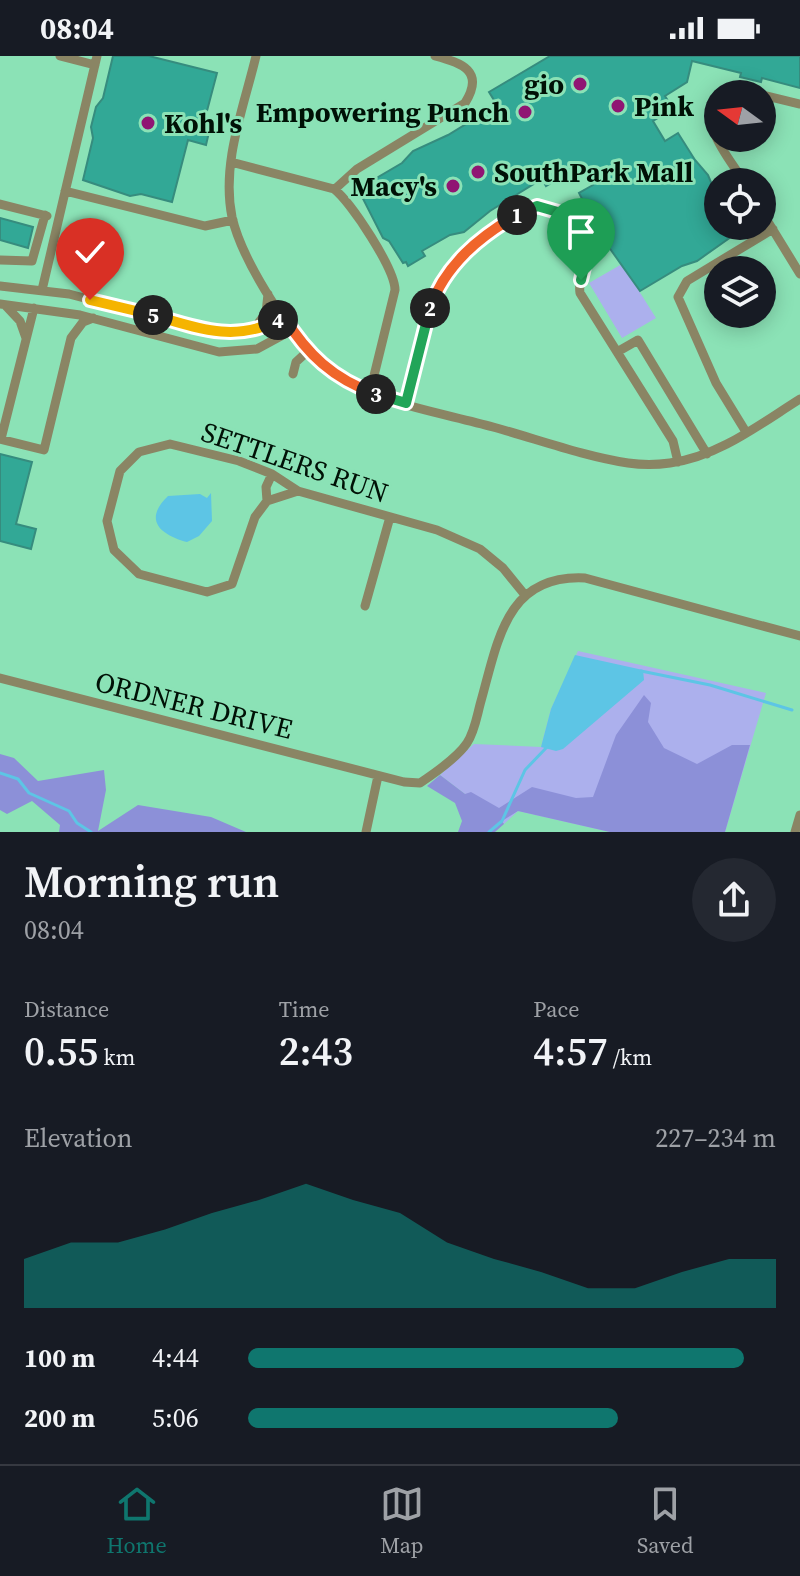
<!DOCTYPE html>
<meta charset="utf-8">
<style>
body{margin:0;font-family:"Source Serif 4",serif;background:#242831;color:#f1f3f6;height:100vh;display:flex;flex-direction:column;font-size:30px;white-space:nowrap}
*{box-sizing:border-box;margin:0}
p{font-size:26px;color:#9ea1a6}
.icon{flex:none;width:44px;height:44px;fill:none;stroke:currentColor;stroke-width:2;stroke-linecap:round;stroke-linejoin:round}
.map{position:relative;height:776px;overflow:hidden}
.sheet{display:flex;flex-direction:column;background:#171b24;flex:1}
.sheet>*{flex:none}
.needle{width:52px;rotate:285deg}
.fabs{position:absolute;left:704px;top:24px;display:grid;gap:16px}
.fabs a{display:grid;place-items:center;width:72px;height:72px;border-radius:50%;background:#171b24;box-shadow:0 4px 20px #0003;font-size:40px}
.pin{position:absolute;display:grid;place-items:center;width:68px;height:68px;color:#fff;margin:-82px -34px;border-radius:50% 50% 50% 0;rotate:-45deg;box-shadow:0 0 8px #0007}
.pin .icon{rotate:45deg}
.km{position:absolute;width:40px;height:40px;margin:-20px;border-radius:50%;background:#222;color:#fff;font-size:22px;line-height:40px;text-align:center}
.round{display:grid;place-items:center;flex:none;width:84px;height:84px;border-radius:42px;background:#242831}
.summary{display:flex;align-items:center;justify-content:space-between;height:136px;padding:0 24px}
h1{font-size:44px;font-weight:600;line-height:60px}
.metrics{display:grid;grid-template-columns:repeat(3,1fr);gap:12px;height:136px;padding:8px 24px}
.metrics div{display:grid;align-content:center}
.metrics b{font-size:40px;font-weight:600}
.metrics small{font-size:22px;font-weight:400}
.metrics p{font-size:22px}
.chart{height:224px;padding:16px 24px}
.chart p{display:flex;justify-content:space-between}
.chart svg{width:100%;height:144px;margin-top:8px;fill:#0f766e;opacity:.7}
ul{padding:0 24px;list-style:none;font-size:26px}
li{display:grid;grid-template-columns:128px 96px 1fr;align-items:center;height:60px}
li i{height:20px;border-radius:10px;background:#0f766e}
.status{display:flex;justify-content:space-between;align-items:center;height:56px;padding:0 40px;background:#171b24;direction:ltr}
.status svg{height:22px;fill:currentColor}
.tab-bar{display:flex;justify-content:space-around;align-items:center;height:112px;border-top:2px solid #363941;background:#171b24;font-size:22px;color:#9ea1a6}
.tab-bar a{display:grid;justify-items:center;gap:4px}
.tab-bar .on{color:#0f766e}
.map>svg:first-child{display:block}
.green{fill:#acb0ed}
.forest{fill:#8c90d8}
.water{fill:#5dc5e5}
.lines{fill:none;stroke-linecap:round;stroke-linejoin:round}
.stream{stroke:#5dc5e5;stroke-width:3}
.building{fill:#32a896;stroke:#368c7e;stroke-width:2}
.minor{stroke:#8a8564;stroke-width:9}
.split-1-casing{stroke:#fff;stroke-width:16}
.split-2-casing{stroke:#fff;stroke-width:16}
.split-3-casing{stroke:#fff;stroke-width:16}
.split-4-casing{stroke:#fff;stroke-width:16}
.split-5-casing{stroke:#fff;stroke-width:16}
.split-6-casing{stroke:#fff;stroke-width:16}
.split-1{stroke:#22a559;stroke-width:10}
.split-2{stroke:#f0652b;stroke-width:10}
.split-3{stroke:#22a559;stroke-width:10}
.split-4{stroke:#f0652b;stroke-width:10}
.split-5{stroke:#f5b400;stroke-width:10}
.split-6{stroke:#f5b400;stroke-width:10}
.poi-dot{fill:#901573;stroke:#8be2b6;stroke-width:3}
.labels{text-anchor:middle;dominant-baseline:central;stroke-width:6;stroke-linejoin:round;paint-order:stroke}
.poi-label{font-size:28px;font-weight:bold;fill:#001106;stroke:#8be2b6;text-anchor:end}
.street-label{font-size:28px;fill:#001106;stroke:#8be2b6}
</style>
<div class="status"><b>08:04</b><svg viewBox="0 0 49 12"><path d="M0 12V9h3v3zM5 12V6h3v6zM10 12V3h3v9zM15 12V0h3v12zM26 1h20v11H26zM47 4h2v5h-2z"/></svg></div>
<div class="map">
<svg width="800" height="776" viewBox="0 0 800 776">
<rect width="100%" height="100%" fill="#8be2b6"/>
<path class="green" d="M622,208L656,262L622,282L589,227Z
M578,595L766,637L725,776H610L518,755L504,768L440,719L474,688L541,691L551,653Z"/>
<path class="forest" d="M644,639L651,647L648,666L664,692L697,708L732,689H750L725,776H610L518,755L502,765L504,768L495,776H458L462,765L455,747L427,730L440,719L465,738L471,736L499,752L532,731L576,742L593,741L616,679Z
M0,698L14,702L38,725L104,714L106,734L98,775L138,749L211,761L246,776H59L60,769L32,745L7,758L0,754Z"/>
<path class="water" d="M211,437L212,465L199,480L187,486C162,479 142,465 168,440L200,438L207,442Z
M575,599L643,614L644,624L563,693L556,695L541,691L551,653Z"/>
<g class="lines">
<path class="stream" d="M641,615L710,629L792,654
M0,717L18,723L29,737L69,755L77,767L91,776
M489,776L502,765L525,714L547,691"/>
</g>
<path class="building" d="M113,0H149L217,17L203,70L210,72L206,89L188,84L172,146L141,138L130,140L83,124L93,82L91,71L96,51L103,42Z
M550,0H800V32L762,22L761,26L740,21L741,17L692,5L687,26L665,40L673,53L653,65L665,85L678,77L695,104L708,119L718,143V170H734L738,176L697,205L682,210L640,235L601,180L579,137L593,129L581,109L546,130L542,123L490,155L464,176L450,179L422,195L425,200L408,210L406,206L403,207L389,185L383,182L358,133L402,107L413,95L448,79L497,49L489,36Z
M0,162L33,171L28,192L0,184Z
M0,398L32,406L16,468L36,473L31,493L0,485Z"/>
<g class="lines">
<path class="minor" d="M60,0L95,9
M256,0C244,51 221,107 232,161C242,205 296,291 332,317C374,347 444,357 493,371C537,383 583,400 628,407C642,409 656,409 670,407C718,401 760,368 800,343
M721,38L738,33L760,38
M762,39L800,48
M718,41C698,70 729,101 744,126
M231,106L334,133C351,146 395,213 395,234L370,336
M335,133L357,113L465,47C485,15 462,7 435,0
M65,135L205,170L233,164
M0,148L47,160
M762,156L800,218
M0,204L32,205L45,159
M0,230L69,238L221,278L258,273L284,261
M42,234L97,0
M0,248L80,259L219,296L257,293L292,274
M5,249L20,265L26,282
M253,274L266,257L268,238
M617,296L638,284L707,398
M293,318L296,306L308,295
M406,347C424,274 432,210 501,168C519,157 531,148 552,153C570,157 583,163 588,182C593,200 577,219 580,237L673,385L678,406
M746,376L716,327L678,241L687,225L773,173
M0,383L44,394L71,282L83,266L93,262
M1,383L34,252
M298,435L267,445L255,461L232,528L207,536L139,518L114,494L107,465L120,415L139,396L170,388L239,405L272,418L298,435L437,474L480,493L503,512L525,539
M267,445L266,431L272,418
M365,550L390,461
M0,622L404,726L420,727C435,717 457,702 467,687C475,675 477,659 481,645C498,585 506,518 585,522L800,580
M366,776L378,720
M795,776L800,759"/>
</g>
<g class="lines">
<defs>
<path id="split-1" d="M517,159L537,150L575,161C592,184 587,199 581,224"/>
<path id="split-2" d="M430,252C445,209 479,181 517,159"/>
<path id="split-3" d="M376,338L406,347L430,252"/>
<path id="split-4" d="M278,264L284,261C307,298 333,323 376,338"/>
<path id="split-5" d="M153,259C197,272 235,287 278,264"/>
<path id="split-6" d="M90,244L153,259"/>
</defs>
<use href="#split-1" class="split-1-casing"/>
<use href="#split-2" class="split-2-casing"/>
<use href="#split-3" class="split-3-casing"/>
<use href="#split-4" class="split-4-casing"/>
<use href="#split-5" class="split-5-casing"/>
<use href="#split-6" class="split-6-casing"/>
<use href="#split-1" class="split-1"/>
<use href="#split-2" class="split-2"/>
<use href="#split-3" class="split-3"/>
<use href="#split-4" class="split-4"/>
<use href="#split-5" class="split-5"/>
<use href="#split-6" class="split-6"/>
</g>
<g class="poi-dot">
<circle cx="580" cy="28" r="8"/>
<circle cx="618" cy="50" r="8"/>
<circle cx="525" cy="56" r="8"/>
<circle cx="148" cy="67" r="8"/>
<circle cx="478" cy="116" r="8"/>
<circle cx="453" cy="130" r="8"/>
</g>
<g class="labels">
<g class="poi-label">
<text x="564" y="28">gio</text>
<text x="634" y="50" text-anchor="start">Pink</text>
<text x="509" y="56">Empowering Punch</text>
<text x="164" y="67" text-anchor="start">Kohl's</text>
<text x="494" y="116" text-anchor="start">SouthPark Mall</text>
<text x="437" y="130">Macy's</text>
</g>
<g class="street-label">
<text transform="translate(295 406) rotate(19)">SETTLERS RUN</text>
<text transform="translate(194 649) rotate(14)">ORDNER DRIVE</text>
</g>
</g>
</svg>
<div class="fabs">
<a><svg class="needle" viewBox="-14 -14 28 28"><path d="M0-13l5 13h-10z" fill="#e53935"/><path d="M0 13l5-13h-10z" fill="#9ea1a6"/></svg></a>
<a><svg class="icon" aria-label="locate" viewBox="0 0 24 24"><circle cx="12" cy="12" r="6"/><path d="M12 2v4M12 18v4M2 12h4M18 12h4"/></svg></a>
<a><svg class="icon" aria-label="layers" viewBox="0 0 24 24"><path d="M12 4l9 5-9 5-9-5zM3 14l9 5 9-5"/></svg></a>
</div>
<div class="pin" style="left:581px;top:224px;background:#1e9e55"><svg class="icon" aria-label="arrive" viewBox="0 0 24 24"><path d="M6 21V4h12l-3 4 3 4H6"/></svg></div>
<div class="pin" style="left:90px;top:244px;background:#d93025"><svg class="icon" aria-label="check" viewBox="0 0 24 24"><path d="M5 12l5 5 9-10"/></svg></div>
<b class="km" style="left:517px;top:159px">1</b>
<b class="km" style="left:430px;top:252px">2</b>
<b class="km" style="left:376px;top:338px">3</b>
<b class="km" style="left:278px;top:264px">4</b>
<b class="km" style="left:153px;top:259px">5</b>
</div>
<section class="sheet">
<div class="summary"><div><h1>Morning run</h1><p>08:04</p></div><a class="round"><svg class="icon" aria-label="share" viewBox="0 0 24 24"><path d="M12 15V3M7 8l5-5 5 5M5 13v7h14v-7"/></svg></a></div>
<div class="metrics">
<div><p>Distance</p><b>0.55<small> km</small></b></div>
<div><p>Time</p><b>2:43</b></div>
<div><p>Pace</p><b>4:57<small> /km</small></b></div>
</div>
<div class="chart"><p><span>Elevation</span>227–234 m</p>
<svg viewBox="0 0 160 44" preserveAspectRatio="none"><path d="M0 44V29L10 24L20 24L30 20L40 15L50 11L60 6L70 11L80 15L90 24L100 29L110 33L120 38L130 38L140 33L150 29L160 29V44z"/></svg>
</div>
<ul>
<li><b>100 m</b>4:44<i style="width:94%"></i></li>
<li><b>200 m</b>5:06<i style="width:70%"></i></li>
</ul>
</section>
<nav class="tab-bar">
<a class="on"><svg class="icon" aria-label="home" viewBox="0 0 24 24"><path d="M3 11l9-7 9 7M6 9v11h12V9"/></svg>Home</a>
<a><svg class="icon" aria-label="map" viewBox="0 0 24 24"><path d="M3 6l6-2 6 2 6-2v14l-6 2-6-2-6 2zM9 4v14M15 6v14"/></svg>Map</a>
<a><svg class="icon" aria-label="saved" viewBox="0 0 24 24"><path d="M7 4h10v16l-5-4-5 4z"/></svg>Saved</a>
</nav>
